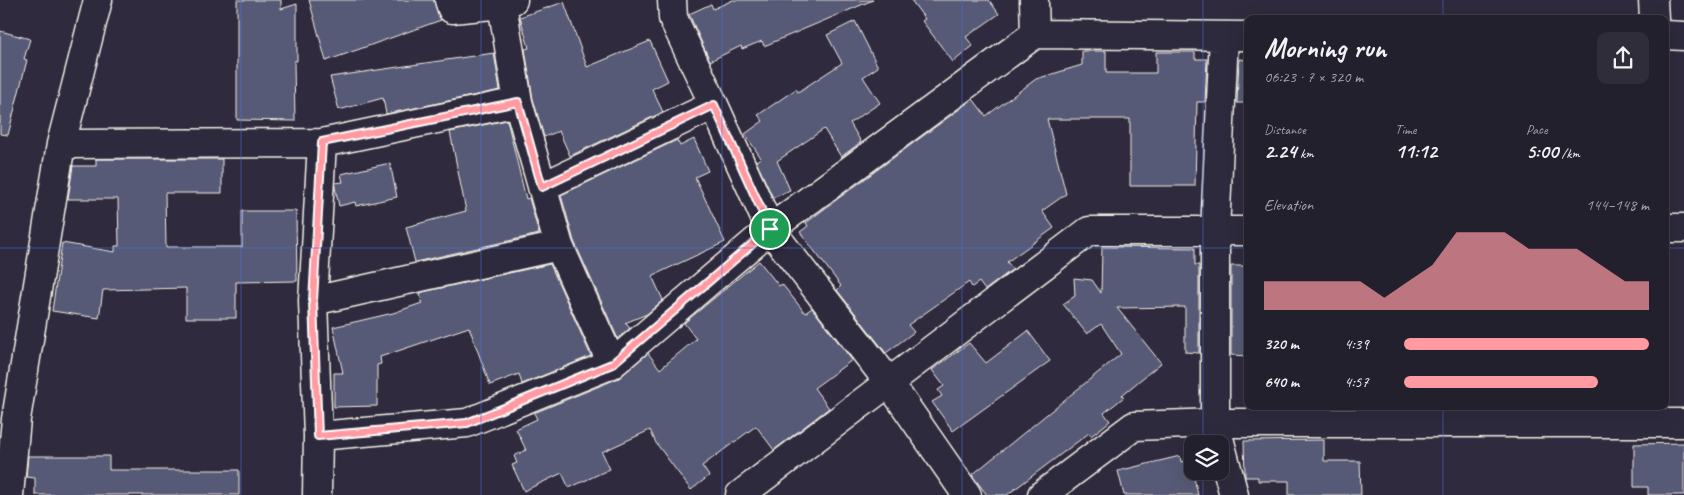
<!DOCTYPE html>
<meta charset="utf-8">
<style>
body{margin:0;font-family:Caveat,sans-serif;background:#2f2d3a;color:#f1f3f6;height:100vh;display:flex;flex-direction:column;font-size:19px;white-space:nowrap}
*{box-sizing:border-box;margin:0}
p{font-size:16px;color:#a3a3aa}
.icon{flex:none;width:28px;height:28px;fill:none;stroke:currentColor;stroke-width:2;stroke-linecap:round;stroke-linejoin:round}
.map{position:relative;flex:1;overflow:hidden}
.sheet{position:absolute;left:1244px;top:15px;width:425px;height:395px;display:flex;flex-direction:column;background:#23202e;border-radius:10px;box-shadow:0 5px 20px #0002,0 0 0 1px #403e4a}
.sheet>*{flex:none}
.tools{position:absolute;left:1184px;top:435px;display:grid;gap:10px}
.tools a{display:grid;place-items:center;width:45px;height:45px;border-radius:10px;background:#23202e;box-shadow:0 5px 20px #0002,0 0 0 1px #403e4a;font-size:25px}
.pin{position:absolute;display:grid;place-items:center;width:42px;height:42px;color:#fff;margin:-21px;border:2px solid #fff;border-radius:50%;box-shadow:0 1px 5px #0007}
.round{display:grid;place-items:center;flex:none;width:52px;height:52px;border-radius:10px;background:#2f2d3a}
.headline{display:flex;align-items:center;justify-content:space-between;height:85px;padding:0 20px}
h1{font-size:28px;font-weight:600;line-height:38px}
.figures{display:grid;grid-template-columns:repeat(3,1fr);gap:8px;height:85px;padding:5px 20px}
.figures div{display:grid;align-content:center}
.figures b{font-size:21px;font-weight:600}
.figures small{font-size:14px;font-weight:400}
.figures p{font-size:14px}
.chart{height:140px;padding:10px 20px}
.chart p{display:flex;justify-content:space-between}
.chart svg{width:100%;height:90px;margin-top:5px;fill:#ff9aa2;opacity:.7}
ul{padding:0 20px;list-style:none;font-size:16px}
li{display:grid;grid-template-columns:80px 60px 1fr;align-items:center;height:38px}
li i{height:12px;border-radius:6px;background:#ff9aa2}
.map>svg:first-child{display:block}
.building{fill:#565a76;stroke:#f4f1e8}
.lines{fill:none;stroke-linecap:round;stroke-linejoin:round}
.minor-casing{stroke:#f4f1e8;stroke-width:31}
.minor{stroke:#2f2a3d;stroke-width:28}
.route-casing{stroke:#fff;stroke-width:10}
.route{stroke:#ff9aa2;stroke-width:6}
.grid{fill:none;stroke:#486fdb;stroke-width:1;stroke-opacity:0.55}
</style>
<div class="map">
<svg width="1684" height="495" viewBox="0 0 1684 495">
<rect width="100%" height="100%" fill="#2f2a3d"/>
<filter id="ink" filterUnits="userSpaceOnUse"><feTurbulence type="fractalNoise" baseFrequency=".02" numOctaves="2"/><feDisplacementMap in="SourceGraphic" scale="10" xChannelSelector="R" yChannelSelector="G"/><feConvolveMatrix kernelMatrix="1 2 1 2 8 2 1 2 1" color-interpolation-filters="sRGB"/></filter>
<g filter="url(#ink)">
<path class="building" d="M237,0H281V9L297,4V61H294L295,121L237,120Z
M309,0H434L441,20L326,61Z
M733,0H873L764,46L762,41L742,49L741,46L710,61L689,14L711,4L713,9Z
M911,0H989L999,14L966,37L973,46L953,62L922,21L925,19Z
M564,2L587,67L650,41L668,81L652,89L663,112L570,156L559,131L544,137L533,99L525,49L529,48L520,17Z
M855,21L878,67L863,77L880,103L850,123L861,142L841,157L824,129L777,161L790,190L773,198L756,161L761,158L745,134L763,121L758,115L796,89L798,92L842,63L827,35Z
M0,31L30,39L24,59L27,60L8,135L0,134Z
M1082,51H1106V73H1156V52H1195V59H1207L1205,102H1197L1195,186H1130V119H1047L1066,194L1042,211L1054,228L1007,262L1013,269L985,290L979,282L972,287L969,282L908,325L914,332L886,353L837,290L841,286L800,232L808,226L806,223L828,206L973,99L986,116L1036,79L1082,65Z
M494,53L500,90L386,114L383,98L339,110L330,77Z
M1239,59L1248,60V103H1237Z
M507,120L526,199L529,198L539,234L415,262L406,227L466,211L450,132Z
M694,139L708,171L695,177L725,242L652,276L663,300L647,314L625,323L630,328L618,339L574,241L561,195L677,140L680,146Z
M96,159H222V193H165L166,247H242V211H296L297,281L236,282V318H186V288L103,290L99,318L52,311L62,243L115,252V246H119L118,199H68L73,166H96Z
M390,163L397,197L356,206L355,202L339,206L335,187V183L343,182L341,174Z
M1102,247L1195,248V265H1199V353L1185,352V307L1117,308L1161,363L1122,395L1124,397L1104,413L1110,421L1091,436L1089,433L1007,495H987L972,475L1121,354L1101,324L1087,334L1063,304L1075,296L1074,278L1092,280L1101,293Z
M759,261L779,286L782,284L805,313L812,308L852,360L814,388L829,408L774,450L756,426L702,466L709,476L691,490L656,443L650,430L602,452L610,469L569,488L562,473L524,491L512,465L517,463L514,456L526,450L516,429L537,419L534,413L619,378L648,353L660,369L696,339L684,323Z
M550,264L591,356L522,384L519,374L490,385L469,327L380,357L381,364L377,365V406L334,407V373H343L333,327L393,313L422,303L420,294L423,292Z
M1231,266H1248V356L1231,355Z
M1028,331L1050,361L953,431L932,402L942,396L938,390L944,386L932,370L969,343L986,363Z
M1324,440V461H1360L1361,495H1289V481H1258V477H1245L1244,441Z
M1684,443V495H1648V487H1634V444Z
M28,456H109V470H239V495H35V478L26,477Z
M1180,456L1181,462L1190,460L1198,495H1124L1118,471Z"/>
<g class="lines">
<defs>
<path id="minor" d="M449,0L452,9L502,4L513,0
M672,0L673,18L714,105
M1034,0L1035,34
M1653,0L1654,19
M502,4L518,102L559,246L612,364
M1665,35L1684,36
M1224,36L1215,232V423L1234,495
M61,144L322,143L518,102
M542,187L714,105L770,229L888,381L967,495
M1665,228H1684
M313,301L559,246
M318,436L467,423L612,364L770,229L1035,34L1248,36
M9,495L16,419L61,144L98,0
M317,495L318,436L313,301L322,143
M740,495L1089,231H1248
M1042,495L1134,426L1215,423H1684"/>
</defs>
<use href="#minor" class="minor-casing"/>
<use href="#minor" class="minor"/>
</g>
</g>
<g class="lines" filter="url(#ink)">
<defs>
<path id="route" d="M518,102L542,187L714,105L770,229L612,364L467,423L318,436L313,301L322,142Z"/>
</defs>
<use href="#route" class="route-casing"/>
<use href="#route" class="route"/>
</g>
<path class="grid" d="M241,0V495M481,0V495M722,0V495M962,0V495M1203,0V444M1443,0V19M0,248H1248M1665,248H1684M1443,406V495M1203,471V495"/>
</svg>
<div class="tools">
<a><svg class="icon" aria-label="layers" viewBox="0 0 24 24"><path d="M12 4l9 5-9 5-9-5zM3 14l9 5 9-5"/></svg></a>
</div>
<div class="pin" style="left:770px;top:229px;background:#1e9e55"><svg class="icon" aria-label="arrive" viewBox="0 0 24 24"><path d="M6 21V4h12l-3 4 3 4H6"/></svg></div>
<section class="sheet">
<div class="headline"><div><h1>Morning run</h1><p>06:23 · 7 × 320 m</p></div><a class="round"><svg class="icon" aria-label="share" viewBox="0 0 24 24"><path d="M12 15V3M7 8l5-5 5 5M5 13v7h14v-7"/></svg></a></div>
<div class="figures">
<div><p>Distance</p><b>2.24<small> km</small></b></div>
<div><p>Time</p><b>11:12</b></div>
<div><p>Pace</p><b>5:00<small> /km</small></b></div>
</div>
<div class="chart"><p><span>Elevation</span>144–148 m</p>
<svg viewBox="0 0 160 44" preserveAspectRatio="none"><path d="M0 44V30L10 30L20 30L30 30L40 30L50 38L60 30L70 22L80 6L90 6L100 6L110 14L120 14L130 14L140 22L150 30L160 30V44z"/></svg>
</div>
<ul>
<li><b>320 m</b>4:39<i style="width:100%"></i></li>
<li><b>640 m</b>4:57<i style="width:79%"></i></li>
</ul>
</section>
</div>
